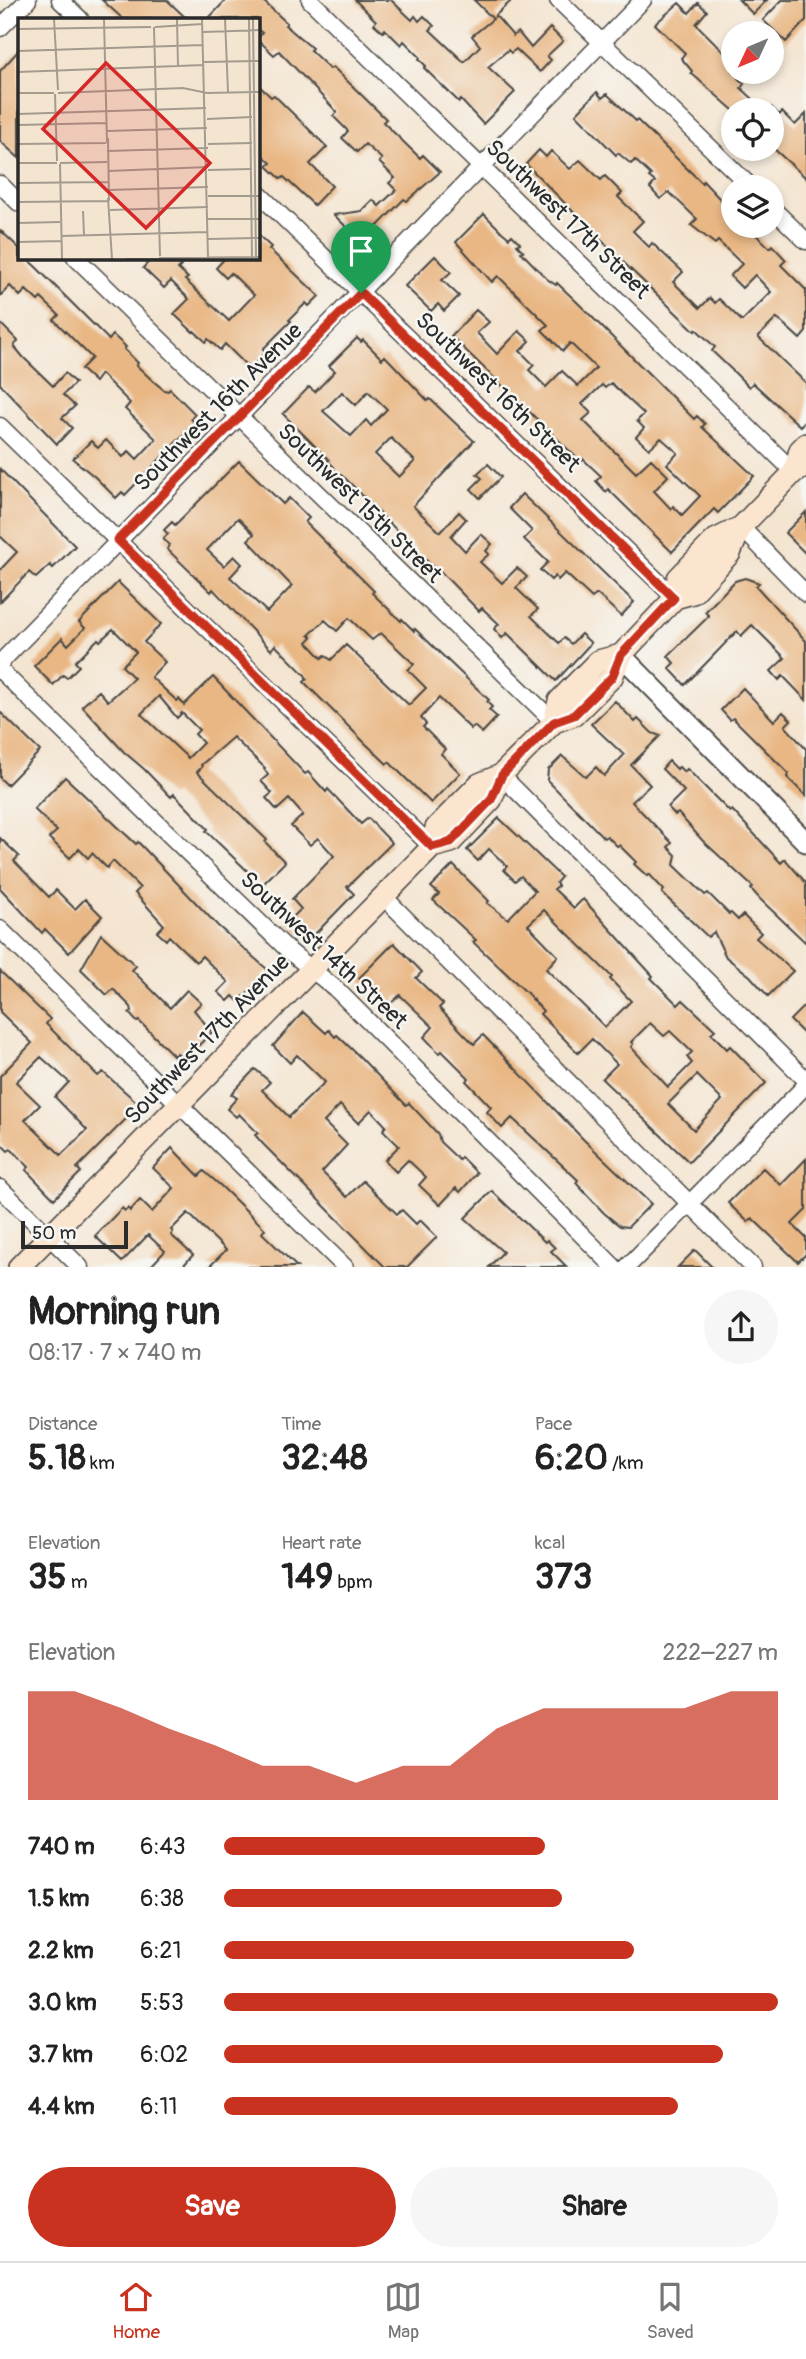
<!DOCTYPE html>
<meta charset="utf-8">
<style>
body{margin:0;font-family:Pangolin,sans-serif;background:#f6f6f6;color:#222;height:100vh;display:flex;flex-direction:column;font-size:26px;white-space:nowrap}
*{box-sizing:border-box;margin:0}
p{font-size:23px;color:#767676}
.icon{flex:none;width:38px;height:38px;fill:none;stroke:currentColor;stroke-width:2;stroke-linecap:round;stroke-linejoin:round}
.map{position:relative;height:1267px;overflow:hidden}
.panel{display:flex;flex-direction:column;background:#fff;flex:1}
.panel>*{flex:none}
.needle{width:46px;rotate:226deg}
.buttons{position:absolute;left:721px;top:21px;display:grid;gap:14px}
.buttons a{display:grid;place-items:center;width:63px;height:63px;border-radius:50%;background:#fff;box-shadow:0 4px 10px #0003;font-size:35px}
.scale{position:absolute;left:21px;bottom:18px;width:107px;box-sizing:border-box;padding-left:7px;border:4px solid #2b2b2b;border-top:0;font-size:19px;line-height:24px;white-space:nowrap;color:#2b2b2b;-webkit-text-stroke:5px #f6f6f2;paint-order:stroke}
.pin{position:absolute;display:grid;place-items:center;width:60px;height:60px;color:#fff;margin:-72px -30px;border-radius:50% 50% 50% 0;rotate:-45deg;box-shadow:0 0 7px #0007}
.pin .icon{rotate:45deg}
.round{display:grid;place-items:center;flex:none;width:74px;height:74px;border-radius:37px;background:#f6f6f6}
.overview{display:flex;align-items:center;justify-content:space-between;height:119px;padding:0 28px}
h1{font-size:38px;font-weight:700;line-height:52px}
.metrics{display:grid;grid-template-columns:repeat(3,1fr);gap:10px;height:119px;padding:7px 28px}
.metrics div{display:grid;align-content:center}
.metrics b{font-size:35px;font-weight:700}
.metrics small{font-size:19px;font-weight:400}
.metrics p{font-size:19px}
.chart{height:196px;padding:14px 28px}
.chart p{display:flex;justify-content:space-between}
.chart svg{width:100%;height:126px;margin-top:7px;fill:#c8321e;opacity:.7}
.cta{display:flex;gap:14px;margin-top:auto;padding:14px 28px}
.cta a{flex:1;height:80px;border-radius:42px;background:#c8321e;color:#fff;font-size:28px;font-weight:700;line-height:80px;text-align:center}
.cta a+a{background:#f6f6f6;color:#222}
ul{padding:0 28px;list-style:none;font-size:23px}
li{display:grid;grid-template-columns:112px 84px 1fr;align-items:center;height:52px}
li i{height:18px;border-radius:9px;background:#c8321e}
.dock{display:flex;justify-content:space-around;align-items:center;height:98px;border-top:2px solid #e0e0e0;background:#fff;font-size:19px;color:#767676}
.dock a{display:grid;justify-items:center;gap:4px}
.dock .active{color:#c8321e}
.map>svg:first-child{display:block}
.building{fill:#e9b784;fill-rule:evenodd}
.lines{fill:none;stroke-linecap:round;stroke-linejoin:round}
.minor-casing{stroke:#494744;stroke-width:19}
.tertiary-casing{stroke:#494744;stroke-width:23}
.secondary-casing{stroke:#494744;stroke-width:24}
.minor{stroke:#fff;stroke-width:16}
.tertiary{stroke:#fff;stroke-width:19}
.secondary{stroke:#fbe5cf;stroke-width:21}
.route-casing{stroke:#fff;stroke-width:14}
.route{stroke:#c8321e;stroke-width:9}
.labels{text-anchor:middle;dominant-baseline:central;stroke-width:5;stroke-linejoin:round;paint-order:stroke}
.street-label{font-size:23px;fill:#2b2b2b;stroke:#f6f6f2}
.inset-road{fill:none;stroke:#a49b8f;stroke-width:2}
.view{fill:#d62828;fill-opacity:0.15;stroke:#d62828;stroke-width:3.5}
.inset-edge{fill:none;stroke:#2b2b2b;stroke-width:3.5}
</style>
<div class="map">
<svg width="806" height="1267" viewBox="0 0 806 1267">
<rect width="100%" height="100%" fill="#f6f6f2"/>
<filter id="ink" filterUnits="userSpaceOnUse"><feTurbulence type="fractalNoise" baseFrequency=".0143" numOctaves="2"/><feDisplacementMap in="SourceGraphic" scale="14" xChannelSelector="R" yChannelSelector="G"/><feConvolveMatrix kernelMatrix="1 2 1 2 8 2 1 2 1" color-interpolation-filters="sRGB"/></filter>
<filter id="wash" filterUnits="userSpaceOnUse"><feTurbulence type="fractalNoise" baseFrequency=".00686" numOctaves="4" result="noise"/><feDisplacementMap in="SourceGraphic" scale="28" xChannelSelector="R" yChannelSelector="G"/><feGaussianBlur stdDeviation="1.57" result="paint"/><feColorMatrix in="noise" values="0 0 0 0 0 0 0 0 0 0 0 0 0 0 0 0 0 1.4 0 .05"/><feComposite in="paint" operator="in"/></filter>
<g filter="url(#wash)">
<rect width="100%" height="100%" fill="#f4e5d1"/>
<g id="blocks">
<path class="building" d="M102,0H167L187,19H123Z
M226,0H262L287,23L285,25L312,48L310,50L330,69L333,67L386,119L383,122L420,158L423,155L440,172L407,201L404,199L362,242L334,215L362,211L373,200L379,206L396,190L389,183L395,178L379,162L382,159L365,144L357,152L342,138L348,131L333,116L337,112L279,51L274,55L257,39L262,33L257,29V19H208Z
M355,0H391L412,20L415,16L419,21L424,16L434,26L430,30L464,62L480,46L472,36L493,19L474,0H512L494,17L496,16L513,36L518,32L531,48L550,28L563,41L547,56L551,60L540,72L516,49L511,53L508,50L488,67L515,92L483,124L461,100L459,102L424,68L426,66L419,59L420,57L404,41L401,45L385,29L383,32L374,24L376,21Z
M739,0H767L753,14Z
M782,0H806V20L786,42L763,20Z
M679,3L689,13L698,3L707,11L696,24L733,61V72H744L738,78L744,84L741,88L765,110H733L691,73L692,71L681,58L685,53L655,24Z
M19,50V158L0,141V71Z
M257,84L271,97L274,95L327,147L310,164L332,186L314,205L284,177L281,179L267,166L271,163L257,150Z
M597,92L602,98L607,94L636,121L637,120L702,183L703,181L733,213V226H742L750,233L752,231L770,248L772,245L786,260L781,265L806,290V332L800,339L777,318L758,337L806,383V420L800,426L753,383L749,387L734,372L712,351L715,347L696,329L695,331L623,262L526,164L539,150L546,157L551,151L570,169L580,160L601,180L605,176L622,193L618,197L643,221L633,231L649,247L652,243L683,272L673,282L700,308L710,298L715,303L719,299L742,321L771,292L755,275L742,288L730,276L742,264L718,241L715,244L691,225L697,219L669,192L660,199L650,188L655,182L649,177L651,175L635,160L631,164L618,153L616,155L576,114Z
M772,108L779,115L782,112L795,125L806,114V178L772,147Z
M484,214L502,232L509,238L512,235L520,243L517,245L523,251L521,252L547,279L556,285L557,283L580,305L694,419L697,416L705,424L702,427L754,476L718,513L714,509L672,552L608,489L606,492L596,481L601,476L583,459L581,462L451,336L476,310L489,322L477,333L497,354L519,331L530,341L520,351L534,365L529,370L546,387L562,371L578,386L596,368L570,343L563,351L542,330L548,325L498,276L492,282L456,242ZM611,383L644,414L637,421L644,428L636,437L649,449L661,438L678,453L667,464L700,496L682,515L673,506L671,509L654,491L668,476L651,459L636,473L583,420L591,413L582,404L602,385L605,388Z
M0,230L19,248V257H25L36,267L109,340L113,335L126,347L124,349L138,363L136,365L152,380L164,390L168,391L170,389L195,414L191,419L195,423L125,495L122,492L116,498L95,477L73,459L91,441L98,448L106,440L123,457L129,451L137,459L156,439L125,409L130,403L101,374L95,382L81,369L92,358L54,320L59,315L41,298L38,301L26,290L20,296L10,286L0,296Z
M257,234L271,247L269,249L319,296L309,306L306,303L289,320L291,321L263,349L266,352L250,369L225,344L220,350L208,339L206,342L194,331L193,332L174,314L189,299L171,281L164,288L143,268L153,257H172L181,266L178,269L188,278L185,280L229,321L254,295L231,273L226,278L216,268L226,257H257Z
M435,256L451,272L442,280L459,296L444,311L438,304L431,311L405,286Z
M0,323L18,341L14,346L23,357L53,386L65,373L75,383L63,395L75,406L62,418L72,428L57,444L0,384Z
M357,338L361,342L363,340L382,359L385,356L428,401L430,399L474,441L413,506L440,532L459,512L466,519L451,536L465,551L481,534L492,544L486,551L489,554L480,562L502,583L517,568L527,577L516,588L538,609L531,616L559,643L564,638L571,644L581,634L591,643L556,681L507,633L502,638L494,629L499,624L482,608L479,611L439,570L437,571L346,479L332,468L334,467L328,461L329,460L283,414L309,387L315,392L335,371L329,366ZM368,391L387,409L371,426L366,420L351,436L323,411L342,392L356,405ZM391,438L415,461L399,477L375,454Z
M239,461L283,504L289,498L309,518L305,522L374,591L372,593L401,621L402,619L414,631L415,629L489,700L487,702L492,707L489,710L497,717L482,733L474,726L471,729L439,698L421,718L426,724L423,727L445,749L441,754L460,773L431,803L389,762L387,764L364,742L304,682L307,679L305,675L275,645L271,650L213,589L211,592L167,549L170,545L163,539L168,534L164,530L172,522L175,525ZM238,518L254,534L248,540L292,586L267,612L230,577L242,564L234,556L224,566L207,550ZM349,618L372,640L381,633L414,664L408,670L426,688L409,705L346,645L331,660L325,655L322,658L307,642L312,637L309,635L325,620L337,631Z
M488,464L501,477L480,498L471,489L482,478L477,474Z
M0,469L75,546L53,568L50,565L36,578L29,572L0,602V570L17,552L0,536Z
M522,494L634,602L621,616L597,594L592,598L565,573L558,580L555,576L551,580L540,570L548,562L524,539L532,531L509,508Z
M806,512V554L785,533Z
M745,578L759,583L756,586L806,641V700L783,676L779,680L771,671L785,658L752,625L741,636L737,631L685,685L669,668L674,663L668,656L709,616L705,612L735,581Z
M118,582L161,624L144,642L165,662L151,677L177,701L179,699L184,705L213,677L305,774L308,772L326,792L328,789L361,824L368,818L392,843L347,887L354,894L316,933L302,937L287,923L301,909L292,899L334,856L318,838L310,845L291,826L303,815L289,799L277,810L266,798L272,793L261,781L268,775L264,769L265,768L233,737L201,765L202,767L197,772L267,840L265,842L285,862L262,885L206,831L208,829L174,794L171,797L144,769L124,752L82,706L99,691L108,701L134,678L122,666L136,652L113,629L100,641L98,639L75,662L79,666L67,678L63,675L53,685L34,666L62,638L68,645L85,628L79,622ZM159,696L177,718L182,713L199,730L195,734L203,743L188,758L141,714Z
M743,688L774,721L783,712L791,720L785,726L806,749V796L787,777L789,774L733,718L730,720L721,710Z
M615,701L635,722L638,719L652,733L660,736L631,765L650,785L632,802L672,843L668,847L676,855L674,865L705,895L708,893L729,914L731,913L738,920L743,915L761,933L756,938L793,971L768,996L750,976L726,957L714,932L708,937L662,893L664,890L649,874L647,876L634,864L636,862L619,845L617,846L607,836L604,838L547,780L548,770L562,756L586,777L596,767L604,776L624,755L591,724Z
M0,712L40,751L7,785L0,778Z
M669,761L677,769L679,767L684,772L687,769L730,812L732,810L781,863L785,859L806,883V943L760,899L751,889L753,887L702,840L678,813L675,815L668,807L684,791L662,769Z
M65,777L136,844L138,842L218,926L268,970L249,992L238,1001L233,996L228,1001L218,992L228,982L202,956L196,962L169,936L166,940L157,932L164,925L135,893L140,888L113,861L107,868L92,853L88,858L79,849L70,858L49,838L57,831L34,809Z
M499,818L561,877L556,883L558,886L554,889L574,908L583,899L653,976L651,978L678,1005L683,1000L715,1030L711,1033L727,1049L730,1046L766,1083L689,1162L602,1079L617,1064L592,1039L578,1053L540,1014L543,1011L527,993L473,942L476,940L433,900L439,894L431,887L453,865L489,901L487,903L508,919L535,891L521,876L515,881L504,870L507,866L489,849L478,861L467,850ZM544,910L612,977L610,979L631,1001L605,1027L546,969L558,956L528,925ZM650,1023L664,1036L670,1031L692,1052L687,1057L692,1063L668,1087L631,1047L633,1044L631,1042ZM697,1075L722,1100L694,1130L668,1104Z
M0,838L19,856L14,861L49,897L56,890L75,909L85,899L102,916L69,953L45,929L42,933L0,888Z
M101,934L136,966L132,970L170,1008L187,990L201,1003L194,1010L212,1032L184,1060L177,1053L174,1056L139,1021L137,1022L129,1013L132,1011L131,1007L113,989L107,995L81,969Z
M394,943L422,972L416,978L443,1004L439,1008L466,1036L474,1044L483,1035L584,1140L651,1204L628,1227L620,1226L604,1213L576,1183L578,1180L512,1118L502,1128L487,1112L491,1107L466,1081L469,1078L442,1051L439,1053L424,1037L433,1027L400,995L388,1006L359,978Z
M0,971L50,1019L46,1024L98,1076L103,1072L140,1105L77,1168L81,1172L54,1199L26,1170L29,1167L11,1149L8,1151L0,1143V1076L32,1043L0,1012ZM41,1057L69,1082L55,1097L87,1130L61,1155L25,1120L40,1105L16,1082Z
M806,1004V1036L790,1020Z
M303,1012L326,1033L329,1030L335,1037L337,1035L360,1057L406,1105L409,1103L438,1134L440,1142L459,1160L461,1157L477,1173L460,1192L456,1188L440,1205L419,1185L426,1177L408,1160L396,1172L385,1160L399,1146L383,1130L386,1126L371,1110L358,1123L340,1105L324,1122L347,1145L322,1172L347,1197L363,1181L397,1214L402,1210L416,1224L420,1220L437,1237L407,1267H385L263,1144L255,1135L258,1133L239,1114L236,1117L227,1109L237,1098L231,1094L255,1069L270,1082L262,1090L289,1117L325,1082L297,1055L290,1063L273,1046Z
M172,1148L199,1176L204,1171L221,1186L265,1229L262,1233L297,1267H209L226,1250L188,1213L171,1230L173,1232L171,1235L193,1255L182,1267H150L165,1251L148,1235L122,1262L95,1236L122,1208L125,1211L128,1208L130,1211L140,1200L152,1212L174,1188L153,1168Z
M806,1159V1210L792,1224L806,1238V1254L798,1262L752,1218L748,1222L728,1203L763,1168L781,1185Z
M492,1191L545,1242L547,1240L555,1248L551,1251L567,1267H489L503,1252L465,1218Z
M695,1250L712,1267H678Z"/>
</g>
</g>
<g filter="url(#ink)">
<use href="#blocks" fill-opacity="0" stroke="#494744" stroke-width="2"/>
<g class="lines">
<defs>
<path id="minor" d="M60,0L80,19
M310,0L794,472
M558,0L751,187
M0,28L28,0
M0,184L19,203
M257,192L675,598
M772,208L806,241
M75,257L554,722
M0,426L432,847
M741,527L806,594
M0,663L643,0
M0,670L289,951L336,989L614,1267
M501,775L806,1080
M383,896L753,1267
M0,929L345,1267
M0,1188L80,1267
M627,1267L806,1085"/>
<path id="tertiary" d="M621,655L806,842"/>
<path id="secondary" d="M794,472L800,450L806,444
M675,598L678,578L715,540L741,527
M554,722L559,701L598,661L621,655
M432,847L436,828L479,784L501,775
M19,1267L432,847L451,842L491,800L501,775L554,722L574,715L612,677L621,655L675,598L693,593L730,553L741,527L794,472L806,467"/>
</defs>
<use href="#minor" class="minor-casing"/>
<use href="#tertiary" class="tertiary-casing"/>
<use href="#secondary" class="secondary-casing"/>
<use href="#minor" class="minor"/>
<use href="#tertiary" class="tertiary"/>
<use href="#secondary" class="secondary"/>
</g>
</g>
<g class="lines" filter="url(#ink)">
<defs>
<path id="route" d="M361,293L674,598L621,655L612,677L574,715L554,722L502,775L491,800L451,842L432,847L118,540Z"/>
</defs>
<use href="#route" class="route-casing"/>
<use href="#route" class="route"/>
</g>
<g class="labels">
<g class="street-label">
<text transform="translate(568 219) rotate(44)">Southwest 17th Street</text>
<text transform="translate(498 392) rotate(44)">Southwest 16th Street</text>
<text transform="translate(218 407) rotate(-45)">Southwest 16th Avenue</text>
<text transform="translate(360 503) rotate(44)">Southwest 15th Street</text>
<text transform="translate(324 950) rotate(43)">Southwest 14th Street</text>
<text transform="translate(207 1039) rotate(-46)">Southwest 17th Avenue</text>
</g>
</g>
<g transform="translate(18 18)">
<rect width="242" height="242" fill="#f4e5d1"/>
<path class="inset-road" d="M36,1L40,72M86,1L89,125M159,1L160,49M184,1L190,240M207,1L210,74M231,1L234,241M235,1L238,241M136,9L142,238M137,9L184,6M0,11L133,9M185,14L242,12M0,33L185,27M186,44L242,43M0,54L186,47M0,75H36M40,75L165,70L189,75L242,74M37,76L39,143M0,96L188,90M189,101L234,99M0,107L88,105M89,113L189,110M90,120L91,183M0,126L88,125M190,126L234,125M89,133L190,130M0,145H39M42,145L89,144M42,146L44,241M190,152L234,151M90,153L190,149M0,165L90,164M91,172L190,169M190,178H242M90,180L94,241M0,184L90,183M92,192L190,189M65,193L66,217M190,201H242M0,205L42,204M43,218L190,214M190,221L242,220M0,224L43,223M141,240L242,239M108,241H141"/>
<path class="view" d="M88,45L192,145L128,210L25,111Z"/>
<rect width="242" height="242" class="inset-edge"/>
</g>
</svg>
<div class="buttons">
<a><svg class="needle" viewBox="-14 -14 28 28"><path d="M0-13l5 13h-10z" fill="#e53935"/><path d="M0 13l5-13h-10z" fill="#767676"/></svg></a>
<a><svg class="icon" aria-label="locate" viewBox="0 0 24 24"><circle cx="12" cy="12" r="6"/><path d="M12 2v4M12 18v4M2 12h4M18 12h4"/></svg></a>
<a><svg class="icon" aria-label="layers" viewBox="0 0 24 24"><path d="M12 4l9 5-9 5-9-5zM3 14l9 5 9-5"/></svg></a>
</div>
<div class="scale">50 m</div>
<div class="pin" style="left:361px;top:293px;background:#1e9e55"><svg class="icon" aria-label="arrive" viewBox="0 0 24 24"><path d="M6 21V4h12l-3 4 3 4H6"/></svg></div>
</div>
<section class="panel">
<div class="overview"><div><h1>Morning run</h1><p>08:17 · 7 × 740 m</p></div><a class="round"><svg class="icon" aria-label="share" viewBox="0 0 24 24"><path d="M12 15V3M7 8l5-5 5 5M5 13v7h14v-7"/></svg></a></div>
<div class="metrics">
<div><p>Distance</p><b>5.18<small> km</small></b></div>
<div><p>Time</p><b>32:48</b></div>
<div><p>Pace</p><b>6:20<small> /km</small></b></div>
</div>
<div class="metrics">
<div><p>Elevation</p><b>35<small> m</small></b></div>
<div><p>Heart rate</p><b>149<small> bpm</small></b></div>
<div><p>kcal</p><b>373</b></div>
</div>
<div class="chart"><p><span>Elevation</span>222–227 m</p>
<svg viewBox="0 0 160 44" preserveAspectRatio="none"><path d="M0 44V6L10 6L20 12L30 19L40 25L50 32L60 32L70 38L80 32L90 32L100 19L110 12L120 12L130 12L140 12L150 6L160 6V44z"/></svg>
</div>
<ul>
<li><b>740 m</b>6:43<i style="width:58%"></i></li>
<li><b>1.5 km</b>6:38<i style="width:61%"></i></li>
<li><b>2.2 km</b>6:21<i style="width:74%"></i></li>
<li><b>3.0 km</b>5:53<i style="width:100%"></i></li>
<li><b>3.7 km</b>6:02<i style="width:90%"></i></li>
<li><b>4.4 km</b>6:11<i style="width:82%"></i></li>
</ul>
<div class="cta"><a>Save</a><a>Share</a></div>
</section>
<nav class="dock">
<a class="active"><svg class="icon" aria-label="home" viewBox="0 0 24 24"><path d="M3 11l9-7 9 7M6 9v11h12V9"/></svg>Home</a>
<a><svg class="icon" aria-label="map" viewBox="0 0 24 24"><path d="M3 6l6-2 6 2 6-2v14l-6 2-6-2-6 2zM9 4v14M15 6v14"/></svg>Map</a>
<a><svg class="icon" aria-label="saved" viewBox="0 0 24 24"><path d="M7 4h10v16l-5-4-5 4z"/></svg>Saved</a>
</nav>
